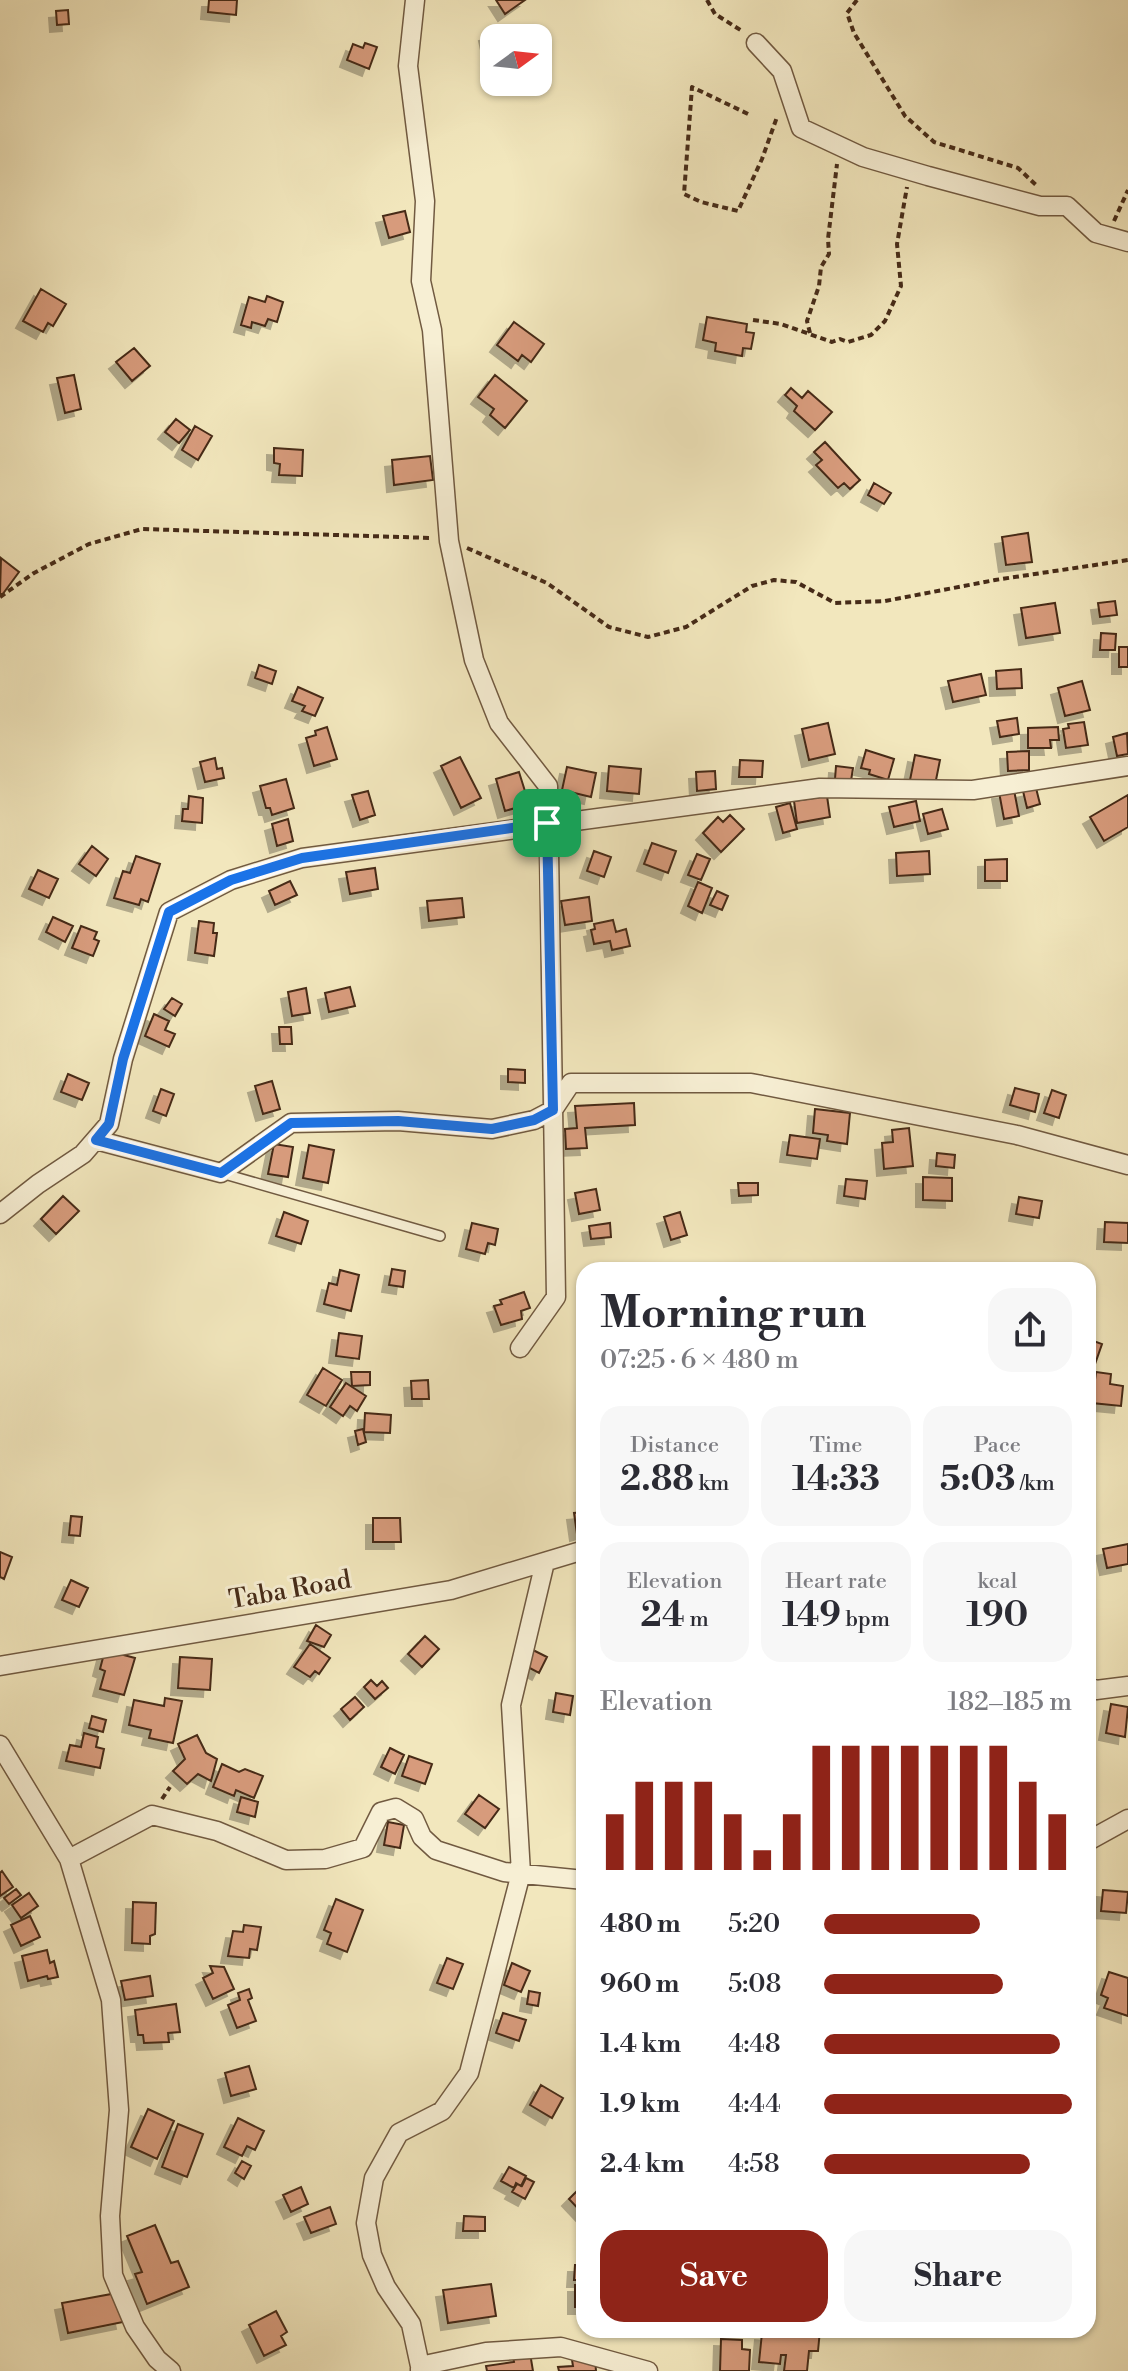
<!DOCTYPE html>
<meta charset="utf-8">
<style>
body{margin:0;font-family:"Libre Bodoni",serif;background:#f7f7f7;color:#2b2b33;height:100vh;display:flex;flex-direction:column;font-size:30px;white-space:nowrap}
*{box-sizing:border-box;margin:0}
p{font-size:26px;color:#7c7c81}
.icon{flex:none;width:44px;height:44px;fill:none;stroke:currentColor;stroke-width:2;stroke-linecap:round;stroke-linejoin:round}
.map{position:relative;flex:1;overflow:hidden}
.details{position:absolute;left:576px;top:1262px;width:520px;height:1076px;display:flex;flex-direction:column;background:#fff;border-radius:24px;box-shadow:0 2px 6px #0004}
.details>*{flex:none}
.needle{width:52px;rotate:75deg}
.tools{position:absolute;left:480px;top:24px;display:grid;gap:16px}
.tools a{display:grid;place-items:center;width:72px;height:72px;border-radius:16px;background:#fff;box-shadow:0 2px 6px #0004;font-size:40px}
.pin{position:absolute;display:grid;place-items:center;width:68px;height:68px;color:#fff;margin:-34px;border-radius:16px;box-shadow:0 4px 12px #0006}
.round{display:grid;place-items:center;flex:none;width:84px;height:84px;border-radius:24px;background:#f7f7f7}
.headline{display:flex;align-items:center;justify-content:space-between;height:136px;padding:0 24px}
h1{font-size:44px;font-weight:700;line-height:60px}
.metrics{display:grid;grid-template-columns:repeat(3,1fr);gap:12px;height:136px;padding:8px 24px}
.metrics div{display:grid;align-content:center;border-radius:20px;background:#f7f7f7;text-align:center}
.metrics b{font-size:34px;font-weight:700}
.metrics small{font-size:22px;font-weight:400}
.metrics p{font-size:22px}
.chart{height:224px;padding:16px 24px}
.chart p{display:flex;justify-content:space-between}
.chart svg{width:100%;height:144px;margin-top:8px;stroke:#8f2418;stroke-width:6}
.primary-button{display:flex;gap:16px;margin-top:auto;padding:16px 24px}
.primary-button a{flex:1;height:92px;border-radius:24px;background:#8f2418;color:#fff;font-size:32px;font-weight:700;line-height:92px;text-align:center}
.primary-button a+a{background:#f7f7f7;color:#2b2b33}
ul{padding:0 24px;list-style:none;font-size:26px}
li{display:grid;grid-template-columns:128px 96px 1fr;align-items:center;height:60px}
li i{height:20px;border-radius:10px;background:#8f2418}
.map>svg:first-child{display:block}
.building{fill:#d79b7c;stroke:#462b18;stroke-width:2;filter:url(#shadow)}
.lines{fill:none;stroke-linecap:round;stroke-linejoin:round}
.lane-casing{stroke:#715a41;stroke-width:12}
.street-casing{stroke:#715a41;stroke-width:21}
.path{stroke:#462b18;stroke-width:4;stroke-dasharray:6 4;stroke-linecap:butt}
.lane{stroke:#f7efd4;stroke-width:9}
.street{stroke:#f7efd4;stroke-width:18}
.route-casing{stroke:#fff;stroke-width:16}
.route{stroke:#1a73e8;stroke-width:10}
.labels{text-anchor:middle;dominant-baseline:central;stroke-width:6;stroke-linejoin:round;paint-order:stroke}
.street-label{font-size:26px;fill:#462b18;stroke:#f7efd4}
</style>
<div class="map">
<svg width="1128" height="2371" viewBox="0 0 1128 2371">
<defs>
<filter id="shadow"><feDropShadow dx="-7" dy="7" stdDeviation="0" flood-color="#0004"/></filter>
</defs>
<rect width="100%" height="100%" fill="#f2e7bd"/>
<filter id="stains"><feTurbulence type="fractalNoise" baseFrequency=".0025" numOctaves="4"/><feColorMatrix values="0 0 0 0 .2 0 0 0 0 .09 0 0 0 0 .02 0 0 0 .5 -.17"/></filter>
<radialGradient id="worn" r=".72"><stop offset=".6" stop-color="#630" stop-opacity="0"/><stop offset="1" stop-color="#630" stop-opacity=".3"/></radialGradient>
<path class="building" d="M209,0H237L236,15L208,12Z
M496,0H525L505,14Z
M68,10L69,24L57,25L56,11Z
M505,30L507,38H494V56L491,57L486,34Z
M365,43L377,47L369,69L347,60L353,44L363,48Z
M405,211L410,232L389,238L383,216Z
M41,289L66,304L53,326L48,323L43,332L23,321Z
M267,296L283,302L277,322L268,319L265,326L252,322L251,328L241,325L249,297L265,302Z
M707,317L747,324L746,332L754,333L751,349L743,348L742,356L715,351L716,343L703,340Z
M514,322L544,344L531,362L522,355L518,361L497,345Z
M134,348L150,366L132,381L116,362Z
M74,375L81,409L65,413L57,378Z
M495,375L527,401L505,428L490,415L494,409L478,397Z
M791,388L802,398L808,391L832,412L815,430L794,411L797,406L785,395Z
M176,419L190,430L179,443L165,432Z
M195,426L212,436L198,460L182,450Z
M825,442L860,480L850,489L844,483L838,488L816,465L822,460L814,452Z
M274,448L303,450L302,476L279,475L280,464L274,463Z
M430,456L433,480L394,485L392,460Z
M874,483L891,493L884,504L868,495Z
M1028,533L1032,562L1006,565L1002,537Z
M1,558L19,572L2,595L0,593Z
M1115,601L1117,615L1100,617L1098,603Z
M1055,603L1060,633L1026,638L1021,608Z
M1101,633L1116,634L1115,650H1100Z
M1119,647H1128V667H1119Z
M259,665L276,671L272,684L255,678Z
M1021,669L1022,688L997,689L996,671Z
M981,674L986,695L953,702L948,681Z
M1082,681L1090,710L1065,716L1058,688Z
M298,687L323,698L315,716L302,711L305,706L292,701Z
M1017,718L1019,734L1000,737L997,721Z
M1084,722L1088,745L1066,748L1063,729L1069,728L1068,724Z
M828,723L835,754L809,760L802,729Z
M327,727L337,759L314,766L306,738L316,735L315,731Z
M1058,727L1059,740H1050L1051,748H1028V728Z
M1127,733L1128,754L1117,756L1113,737Z
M866,750L894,759L888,780L869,774L870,770L861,768Z
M1029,751V770L1008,771L1007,752Z
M915,755L940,760L935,785L910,780Z
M460,757L481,798L461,808L441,766Z
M215,758L217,769L222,768L224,778L205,782L200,762Z
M740,760L763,761L762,777H739Z
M609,766L641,769L639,794L607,791Z
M836,766L853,768L851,781L835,779Z
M567,767L596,773L591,797L562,790Z
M715,771L716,789L697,791L696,772Z
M519,772L529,804L505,811L496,779Z
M286,779L294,808L272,815L270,808H266L260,786Z
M1036,788L1040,804L1027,808L1023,791Z
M1014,790L1019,816L1004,819L999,792Z
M368,791L375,815L360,820L352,795Z
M1128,795V827L1104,841L1090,817Z
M189,796L203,798L202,823L182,821L183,809H188Z
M827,796L830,817L797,823L794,801Z
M916,801L920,821L894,827L889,807Z
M790,803L797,829L783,833L776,807Z
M942,809L948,829L928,834L923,814Z
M730,815L744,829L721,852L703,833L718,817L723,822Z
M288,819L293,841L277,846L272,824Z
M652,843L676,851L668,873L644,864Z
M92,846L108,859L96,876L79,864Z
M594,851L611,857L604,877L587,871Z
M929,851L930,874L897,876L896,853Z
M697,854L710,859L701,880L688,875Z
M136,856L160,864L148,902L141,899L139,905L114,898L123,871L130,873Z
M1007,859V881H985V860Z
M375,868L378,889L350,894L346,872Z
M38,870L58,879L49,898L29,889Z
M290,881L297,895L275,905L269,891Z
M698,882L712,888L702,913L688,906Z
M717,891L728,896L722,910L710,905Z
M589,897L592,921L565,925L561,901Z
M462,898L464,917L429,921L427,901Z
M53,917L73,926L65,942L46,932Z
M613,920L616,932L626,929L630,946L612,950L610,941L594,944L591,930L595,929L594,924Z
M199,921L214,923L213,933H217L214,956L195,953Z
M81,926L97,932L94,939L99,941L93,956L72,948Z
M350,987L355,1006L329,1012L325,993Z
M306,988L310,1013L292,1016L288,992Z
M172,998L182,1004L175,1016L164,1009Z
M154,1014L169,1021L165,1030L175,1034L169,1047L145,1036Z
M279,1027H291L292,1044H280Z
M508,1069L525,1070V1083L508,1082Z
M68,1074L89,1083L82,1100L61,1092Z
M272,1081L280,1109L263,1114L255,1086Z
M1015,1088L1039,1094L1035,1112L1010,1105Z
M161,1089L174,1094L166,1116L153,1111Z
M1052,1090L1066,1095L1059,1118L1044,1113Z
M634,1103L635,1125L585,1128L587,1148L566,1149L565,1129L577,1128L575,1106Z
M815,1109L850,1113L847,1144L827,1141L828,1135L813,1133Z
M909,1128L913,1166L884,1169L882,1143L893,1142L892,1130Z
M790,1135L820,1139L817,1159L787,1155Z
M274,1144L293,1147L288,1177L268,1174Z
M309,1145L334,1150L328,1183L303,1178Z
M937,1153L955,1155L954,1168L936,1166Z
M923,1177L952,1178V1201L923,1200Z
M846,1179L867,1181L865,1199L844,1196Z
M738,1183H758V1195L739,1196Z
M596,1189L600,1210L579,1214L575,1193Z
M63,1196L79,1211L56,1234L41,1219Z
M1019,1197L1042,1201L1039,1218L1016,1214Z
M284,1212L308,1221L301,1244L276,1236Z
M680,1212L687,1235L671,1240L664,1217Z
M1105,1222L1128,1223V1243L1104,1242Z
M472,1223L498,1229L495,1245L488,1243L485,1254L466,1249Z
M610,1223L611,1237L591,1239L589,1226Z
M392,1269L405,1271L403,1287L389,1285Z
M340,1270L359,1275L351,1311L324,1304L329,1283L337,1285Z
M524,1292L530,1308L521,1311L522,1319L501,1325L494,1306L502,1304L500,1300Z
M339,1333L362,1336L359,1359L336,1356Z
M1088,1339L1102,1344L1095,1364L1088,1362Z
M323,1368L342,1380L326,1406L307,1395Z
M351,1372H370V1385L352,1386Z
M1096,1372L1111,1374L1110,1384L1123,1386L1121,1406L1092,1403Z
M428,1380L429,1399H412L411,1381Z
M346,1383L366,1396L357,1411L350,1406L343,1416L330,1407Z
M365,1413L391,1415L390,1433L364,1432Z
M363,1429L366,1442L358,1445L355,1431Z
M584,1512V1532L577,1534L574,1513Z
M71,1516L82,1517L80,1536L69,1535Z
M373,1518H400L401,1542H373Z
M1128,1544V1564L1107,1568L1103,1549Z
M0,1552L12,1557L4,1579L0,1577Z
M71,1580L88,1588L79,1607L62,1600Z
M316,1625L331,1635L324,1647L307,1641Z
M425,1636L439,1649L422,1667L408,1654Z
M310,1644L330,1658L319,1674L315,1671L310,1677L294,1667Z
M531,1649L547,1657L539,1673L524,1665Z
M105,1650L135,1658L124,1695L100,1689L105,1671L100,1669Z
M180,1657L212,1659L210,1690L178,1688Z
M371,1680L377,1686L382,1681L388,1688L375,1699L364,1687Z
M556,1693L573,1696L570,1715L553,1712Z
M355,1697L364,1707L350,1720L341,1709Z
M165,1698L182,1701L173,1743L149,1738L151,1730L129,1725L134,1700L164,1706Z
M1111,1704L1128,1707L1125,1737L1106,1733Z
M92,1716L106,1720L103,1732L89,1728Z
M84,1733L98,1737L96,1747L104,1749L100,1768L66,1761L70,1745L81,1747Z
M197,1735L206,1753L217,1759L211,1781L198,1774L187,1784L173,1771L185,1759L178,1744Z
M390,1748L404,1755L395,1774L381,1767Z
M409,1756L432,1764L425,1784L402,1776Z
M222,1764L239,1772L245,1769L263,1776L254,1798L236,1790L234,1796L213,1787Z
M479,1795L499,1809L485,1828L465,1814Z
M241,1797L258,1802L255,1817L237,1812Z
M388,1822L404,1825L400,1848L384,1845Z
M2,1871L13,1887L0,1896V1873Z
M16,1889L21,1895L9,1904L4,1898Z
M1103,1890L1128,1892L1126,1913L1101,1911Z
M29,1893L38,1906L21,1918L12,1905Z
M336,1899L363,1910L347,1952L327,1944L331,1933L324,1930Z
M133,1902L156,1903L155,1934L150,1936V1944L132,1943Z
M30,1916L40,1937L21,1946L11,1925Z
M244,1925L261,1927L257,1950L250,1949L249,1958L228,1956L233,1931L243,1932Z
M47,1950L50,1963L54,1961L58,1977L48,1979L47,1976L28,1981L22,1956Z
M447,1958L463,1964L453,1989L437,1983Z
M512,1963L530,1971L521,1992L504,1985Z
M210,1966L224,1967L234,1989L213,1999L203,1978L213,1973Z
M1109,1972L1128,1978V2016L1104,2008L1108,1998L1101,1995Z
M150,1976L153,1996L125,2000L121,1981Z
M249,1989L252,1998L248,2000L256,2021L237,2028L228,2005L240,2000L238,1993Z
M529,1991L540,1993L538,2006L527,2004Z
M176,2004L180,2032L168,2033L169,2042L144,2043L143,2035H138L135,2010Z
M503,2013L526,2020L519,2041L496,2033Z
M249,2066L256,2089L231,2096L225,2073Z
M541,2085L563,2098L552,2118L530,2105Z
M148,2109L174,2121L157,2159L131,2147Z
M238,2118L264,2131L255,2150L247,2146L242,2156L224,2147Z
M178,2124L203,2134L187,2177L162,2167Z
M242,2161L251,2166L244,2179L235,2173Z
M509,2167L526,2176L521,2186L516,2183L514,2188L501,2181Z
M526,2178L534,2182L525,2199L512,2192L517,2184L522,2186Z
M301,2187L308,2204L291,2212L283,2195Z
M581,2187L584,2190V2215L569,2199Z
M330,2207L336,2224L311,2233L304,2217Z
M464,2216L485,2217V2231H463Z
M155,2225L171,2263L178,2261L189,2287L147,2304L135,2274L142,2272L127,2236Z
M575,2265H584V2280H574Z
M491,2284L496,2316L448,2323L443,2290Z
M575,2285H584V2307H575Z
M117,2293L123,2322L68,2333L62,2303Z
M276,2311L287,2332L281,2336L286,2345L264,2356L249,2325Z
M795,2330H820L818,2351H809L807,2371H784L786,2355H781L780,2364L759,2362L762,2333L795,2336Z
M721,2339L742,2340V2349L750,2350L749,2371H720Z
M530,2353L533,2371H487L486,2366L514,2362L513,2356Z
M595,2358L596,2371H559L558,2367L573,2366L572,2360Z"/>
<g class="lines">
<defs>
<path id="lane" d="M221,1173L440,1236"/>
<path id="street" d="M415,0L408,66L425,201L421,281L432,330L449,541L474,660L499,723L548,786L556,1297L520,1348
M756,43L782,71L801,128L863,157L928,176L1040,206H1067L1096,233L1128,242
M96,1140L221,1173L291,1123L398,1121L492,1129L534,1120L553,1110L571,1083H751L1017,1135L1128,1165
M0,1214L38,1184L83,1154L109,1124L123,1059L169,912L231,880L302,858L820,788L973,790L1128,766
M0,1666L451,1590L584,1550
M1088,1687L1096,1690L1128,1686
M0,1745L69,1859L111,2000L119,2110L110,2216L113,2275L135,2327L157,2359L171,2371
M1088,1841L1128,1819
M69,1859L152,1815L217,1831L286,1860L325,1859L363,1848L381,1812L396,1808L414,1819L422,1837L436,1850L504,1872L584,1880
M420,2366L411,2324L386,2287L372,2255L366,2223L374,2178L399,2133L442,2111L469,2073L521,1873L511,1705L545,1562
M420,2371V2366L486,2352L561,2347L648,2371"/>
</defs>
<use href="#lane" class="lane-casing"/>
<use href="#street" class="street-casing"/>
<path class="path" d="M707,0L715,14L742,31
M857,0L847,13L854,33L905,116L934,142L1018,168L1036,185
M748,114L692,87L684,194L701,202L738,211L762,159L777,117
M1114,221L1128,190
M753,320L781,324L832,342L840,339L848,342L871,335L885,321L901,286L897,244L907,187
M810,333L807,321L819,286L821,267L829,254L828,239L837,164
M467,548L547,583L609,627L648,637L686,627L752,586L774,580L796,582L835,603L885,601L995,580L1128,560
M0,597L34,573L89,544L142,529L432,538
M162,1799L170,1787"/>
<use href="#lane" class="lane"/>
<use href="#street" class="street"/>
</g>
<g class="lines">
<defs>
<path id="route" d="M547,823L553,1110L534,1120L492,1129L398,1121L291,1123L221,1173L96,1140L109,1124L123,1059L169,912L231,880L302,858Z"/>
</defs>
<use href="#route" class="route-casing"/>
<use href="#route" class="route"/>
</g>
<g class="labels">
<g class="street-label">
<text transform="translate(290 1590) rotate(-10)">Taba Road</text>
</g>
</g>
<rect width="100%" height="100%" filter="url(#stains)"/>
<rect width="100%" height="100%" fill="url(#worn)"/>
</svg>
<div class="tools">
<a><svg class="needle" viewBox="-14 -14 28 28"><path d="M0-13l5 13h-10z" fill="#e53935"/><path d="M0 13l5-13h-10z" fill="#7c7c81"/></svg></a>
</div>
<div class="pin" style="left:547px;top:823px;background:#1e9e55"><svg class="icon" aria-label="arrive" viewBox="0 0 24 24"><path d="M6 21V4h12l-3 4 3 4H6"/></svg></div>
<section class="details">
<div class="headline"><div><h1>Morning run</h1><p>07:25 · 6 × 480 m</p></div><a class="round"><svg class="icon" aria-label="share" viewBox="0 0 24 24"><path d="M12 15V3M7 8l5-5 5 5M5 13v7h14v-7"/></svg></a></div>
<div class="metrics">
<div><p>Distance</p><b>2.88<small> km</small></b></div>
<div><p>Time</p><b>14:33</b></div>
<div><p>Pace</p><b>5:03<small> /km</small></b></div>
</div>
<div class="metrics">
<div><p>Elevation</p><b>24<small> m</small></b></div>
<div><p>Heart rate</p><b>149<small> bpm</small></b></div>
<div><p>kcal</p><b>190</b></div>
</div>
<div class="chart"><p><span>Elevation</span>182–185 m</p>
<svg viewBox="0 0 160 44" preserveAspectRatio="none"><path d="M5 44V27M15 44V17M25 44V17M35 44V17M45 44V27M55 44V38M65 44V27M75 44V6M85 44V6M95 44V6M105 44V6M115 44V6M125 44V6M135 44V6M145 44V17M155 44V27"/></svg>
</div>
<ul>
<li><b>480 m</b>5:20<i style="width:63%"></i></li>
<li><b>960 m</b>5:08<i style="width:72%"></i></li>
<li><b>1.4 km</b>4:48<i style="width:95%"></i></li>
<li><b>1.9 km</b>4:44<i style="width:100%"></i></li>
<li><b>2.4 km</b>4:58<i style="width:83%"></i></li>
</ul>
<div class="primary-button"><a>Save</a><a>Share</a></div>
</section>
</div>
